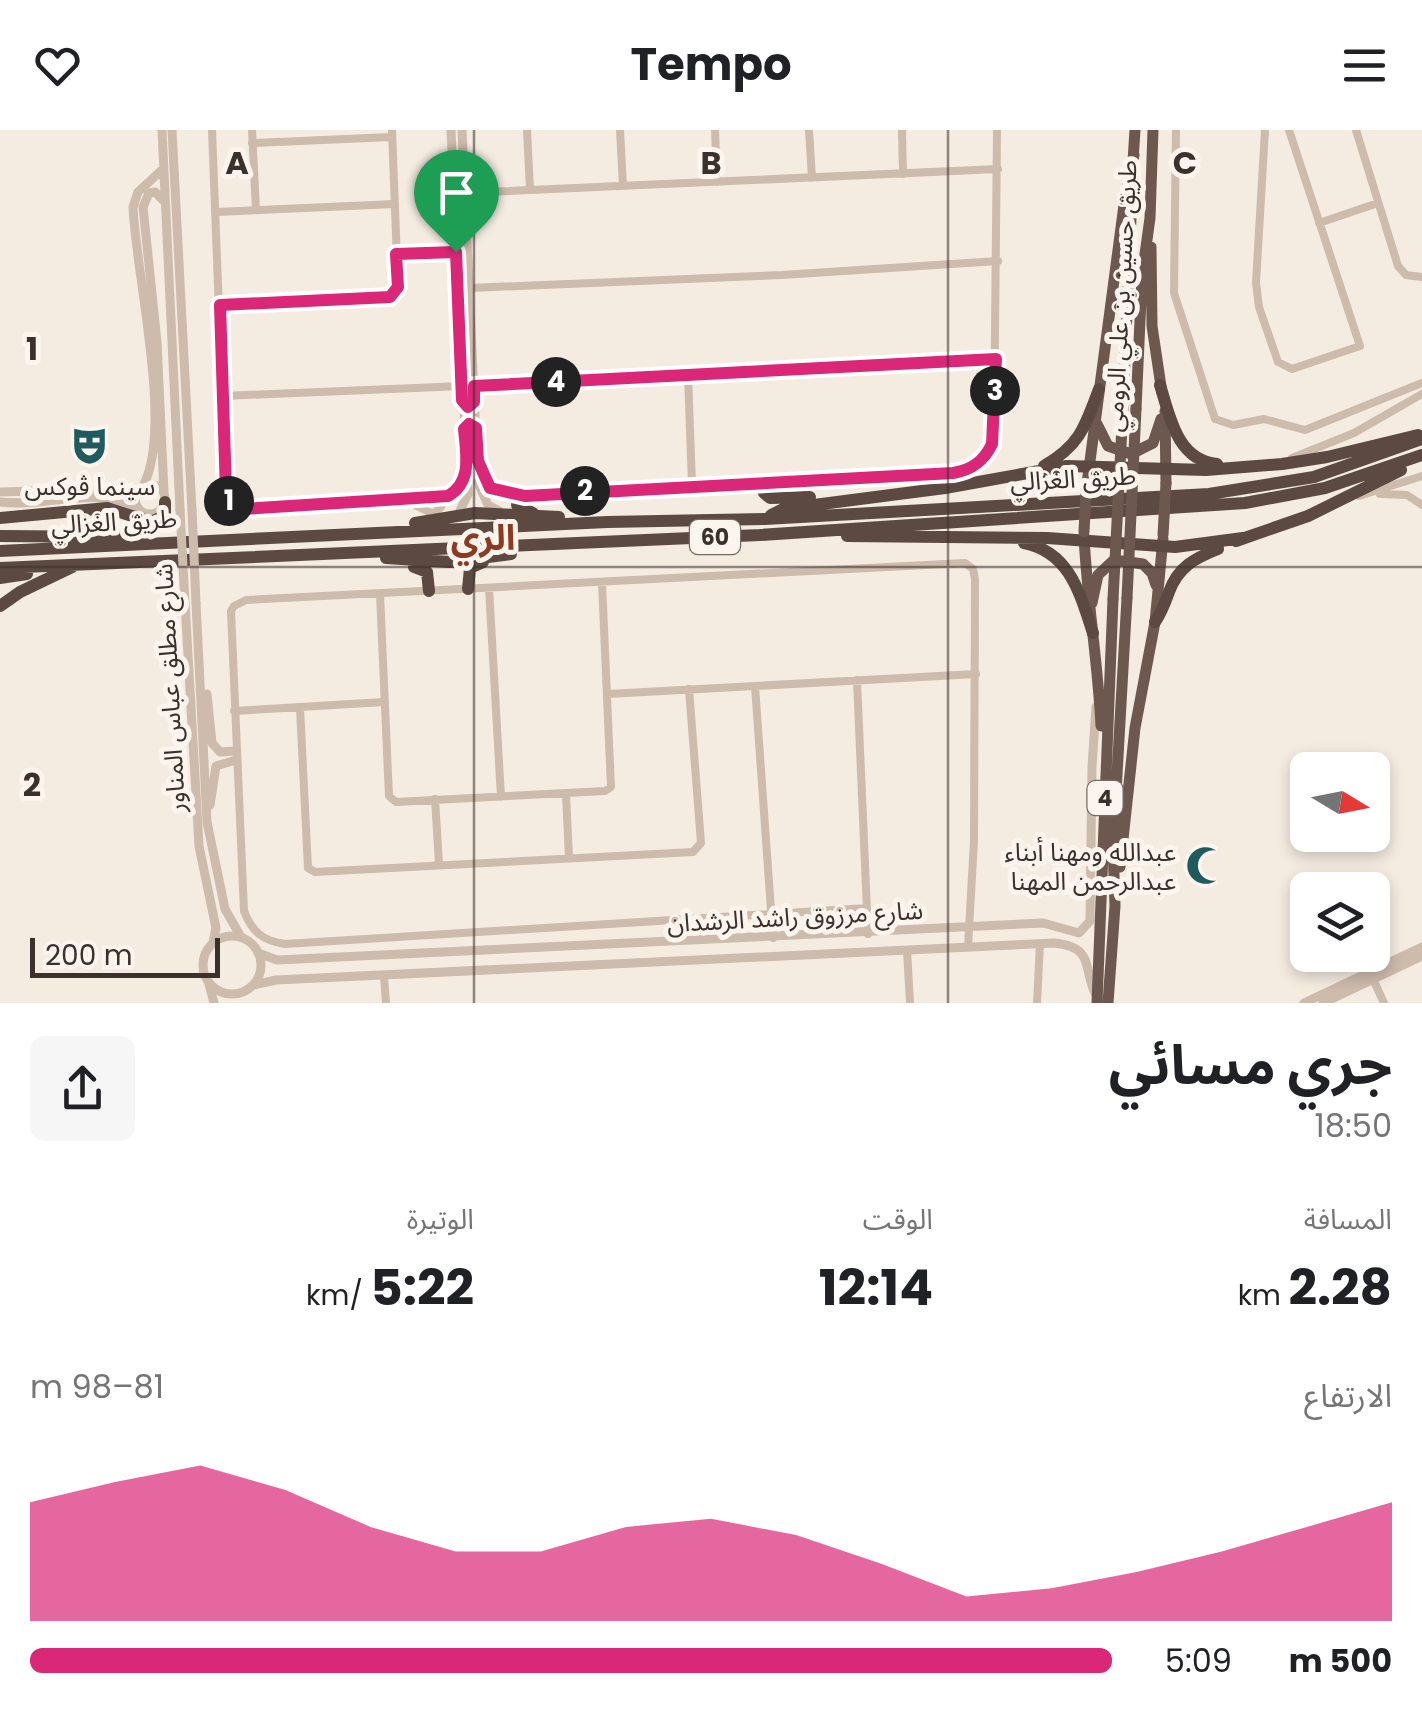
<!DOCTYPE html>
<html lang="ar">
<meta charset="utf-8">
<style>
body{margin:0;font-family:Poppins,"Noto Sans Arabic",sans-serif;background:#f6f6f6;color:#202124;direction:rtl;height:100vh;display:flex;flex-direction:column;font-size:38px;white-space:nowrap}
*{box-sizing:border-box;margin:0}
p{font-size:32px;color:#757577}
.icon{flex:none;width:55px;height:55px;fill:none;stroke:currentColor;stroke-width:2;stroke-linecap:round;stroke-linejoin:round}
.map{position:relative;height:873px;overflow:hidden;direction:ltr}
.side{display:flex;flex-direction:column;background:#fff;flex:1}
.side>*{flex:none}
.needle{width:65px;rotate:100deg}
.tools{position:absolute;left:1290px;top:622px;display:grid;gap:20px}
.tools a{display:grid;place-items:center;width:100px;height:100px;border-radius:15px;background:#fff;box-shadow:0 5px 15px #0003;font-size:50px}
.scale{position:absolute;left:30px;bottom:25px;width:190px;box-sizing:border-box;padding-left:10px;border:5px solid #3b302b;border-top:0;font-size:28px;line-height:35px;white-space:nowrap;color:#3b302b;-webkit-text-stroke:8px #fbf5ee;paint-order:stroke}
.pin{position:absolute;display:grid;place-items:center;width:85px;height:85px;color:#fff;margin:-102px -42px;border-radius:50% 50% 50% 0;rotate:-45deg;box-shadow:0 0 10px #0007}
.pin .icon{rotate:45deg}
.km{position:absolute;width:50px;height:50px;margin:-25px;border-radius:50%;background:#222;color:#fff;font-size:28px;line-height:50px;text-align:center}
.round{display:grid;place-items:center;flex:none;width:105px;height:105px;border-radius:15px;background:#f6f6f6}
.overview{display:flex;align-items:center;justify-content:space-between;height:170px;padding:0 30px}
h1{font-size:55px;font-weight:700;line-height:75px}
.figures{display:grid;grid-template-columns:repeat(3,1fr);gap:15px;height:170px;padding:10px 30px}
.figures div{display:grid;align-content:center}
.figures b{font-size:50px;font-weight:700}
.figures small{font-size:28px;font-weight:400}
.figures p{font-size:28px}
.chart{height:280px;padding:20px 30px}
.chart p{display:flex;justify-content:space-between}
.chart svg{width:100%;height:180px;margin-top:10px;fill:#db2777;opacity:.7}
ul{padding:0 30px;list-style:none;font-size:32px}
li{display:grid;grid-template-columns:160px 120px 1fr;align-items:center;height:75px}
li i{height:25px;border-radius:12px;background:#db2777}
header{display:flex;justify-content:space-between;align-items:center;height:130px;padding:0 30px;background:#fff;font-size:45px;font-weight:700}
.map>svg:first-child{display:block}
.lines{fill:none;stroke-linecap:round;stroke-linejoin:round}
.minor{stroke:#cdbbac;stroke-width:8}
.tertiary{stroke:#cdbbac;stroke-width:9}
.trunk{stroke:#6c584f;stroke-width:11}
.motorway{stroke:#5c4a42;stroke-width:12}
.tertiary-bridge{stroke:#cdbbac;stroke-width:9}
.trunk-bridge{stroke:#6c584f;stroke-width:11}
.route-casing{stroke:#fff;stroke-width:20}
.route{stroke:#db2777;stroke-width:12}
.grid{fill:none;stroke:#3b302b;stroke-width:2.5;stroke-opacity:0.55}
.labels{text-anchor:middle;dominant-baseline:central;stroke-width:10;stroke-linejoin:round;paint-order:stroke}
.shield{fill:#fbf5ee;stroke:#756b66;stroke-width:2.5}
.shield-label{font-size:22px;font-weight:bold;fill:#3b302b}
.street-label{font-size:25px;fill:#3b302b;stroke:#fbf5ee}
.poi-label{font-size:25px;fill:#3b302b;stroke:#fbf5ee}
.district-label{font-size:35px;font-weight:bold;fill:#8c3b22;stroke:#fbf5ee}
.grid-label{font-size:32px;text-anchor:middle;font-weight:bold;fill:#3b302b;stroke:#fbf5ee;stroke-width:10;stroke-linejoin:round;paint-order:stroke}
</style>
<header><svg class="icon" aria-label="menu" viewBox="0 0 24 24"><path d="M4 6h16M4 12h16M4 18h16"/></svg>Tempo<svg class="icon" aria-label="heart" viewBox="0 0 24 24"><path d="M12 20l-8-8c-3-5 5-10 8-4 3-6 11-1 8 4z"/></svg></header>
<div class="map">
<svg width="1422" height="873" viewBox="0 0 1422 873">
<rect width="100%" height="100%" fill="#f4ebe1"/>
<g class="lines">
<path class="minor" d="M212,0L226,363L230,372L243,379L448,367L457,361L466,343
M252,0L256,80
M527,0L530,60
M620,0L623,56
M715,0L717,52
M809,0L812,48
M902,0L903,44
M1176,0L1174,163L1215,289L1233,295L1264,289L1305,300L1422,253
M1265,0L1256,153L1259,177L1278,232L1292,239L1360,216L1289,0
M1356,0L1398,136L1406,145L1422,147
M252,13L392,7
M465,63L998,39
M216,82L395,74
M1319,93L1378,73
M396,124L456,122
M469,158L782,145L998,131
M220,175L389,167L398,157L392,0
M688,245L692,355
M474,256L996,229
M223,266L462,256
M1292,328L1354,303L1422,264
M479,335L491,357L525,366L953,343C976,340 990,326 994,303L997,0
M1380,364L1407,365L1422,375
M1359,366L1422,346
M405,370L433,384L441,377L439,370L434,368
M489,458L501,667
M380,464L389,666L396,672L605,661L611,657L602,453
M857,550L868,804
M755,556L773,808
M608,564L976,544
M300,578L308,738L315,742L693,722L701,713L689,559
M234,581L384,572
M566,664L569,728
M435,669L439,734
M867,778L285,814C263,811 252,802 244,781L231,481L234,476L246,470L965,433L973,439L975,449L974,711L968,817
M907,820L910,873
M384,847L386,873
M1373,849L1384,873
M1037,873L1040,814"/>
<path class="tertiary" d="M162,0L180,380
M172,0L192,380
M451,0L468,364L457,387
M462,0L478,353L488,375L499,381
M135 369a15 15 0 1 1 30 0a15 15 0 1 1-30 0Z
M144,354C173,296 136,146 133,77L138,62L163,39
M0,362L139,358
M164,362L157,212L143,77L149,63L155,62L165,72
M0,372C44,378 98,355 138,378
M185,473L199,716L216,798L213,813
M196,473L207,692L225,779L241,807
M207,564L212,613L220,622L235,621
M210,675L216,636L236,630
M203 835a29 29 0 1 1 58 0a29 29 0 1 1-58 0Z
M258,823L277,830L1043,793L1079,803L1090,791L1092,637L1096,577
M209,854L214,873
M253,855L276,850L1054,813C1096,817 1082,839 1096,865
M1304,873L1422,817
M1323,873L1422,826"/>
<path class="trunk" d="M1133,31L1135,0
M1151,117L1152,196L1162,263
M1123,277L1132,64
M1136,279L1142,146L1150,88L1153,0
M1165,281L1166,353
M1097,294L1108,316L1131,324L1153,313L1161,289
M1086,361L1124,75L1134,25
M1084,406C1087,470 1098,532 1101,596
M1092,473L1098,445L1114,430L1143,434L1152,443L1156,455
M1120,737L1135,598L1155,492L1163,409
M1097,873L1113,469
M1108,873L1115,776L1113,715L1127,468"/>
<path class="motorway" d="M1160,255C1170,287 1177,330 1217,334
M1044,336C1080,315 1085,297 1099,259
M762,352L764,363L770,368L810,367
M525,366L517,375L533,383
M771,385L783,379L945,358L1067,336L1206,340L1282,334L1327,327L1418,305
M0,388L107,378L151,392L165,385V372
M415,393L475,383L559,387
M0,406L129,407
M847,406L1047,408L1175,417L1243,408
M1236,411L1308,386L1401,340
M1024,413C1070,422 1080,464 1093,503
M0,421L607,392L765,389L1209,364L1314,347L1422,309
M386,428L450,432L511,424
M414,437L427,442L429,461
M0,438L760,405L1245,373L1325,358L1422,325
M0,448L27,444
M468,459L470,438L483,432
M0,476L20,462L72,437
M1155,492C1162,482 1165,473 1169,462C1178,437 1195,428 1218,419"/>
<path class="tertiary-bridge" d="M180,380L185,473
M192,380L196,473"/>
<path class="trunk-bridge" d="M1084,402L1086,361
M1163,405L1166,353
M1127,468L1136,279
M1113,469L1123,277"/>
</g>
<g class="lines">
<defs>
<path id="route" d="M456,122L462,270L468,277L474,272V256L996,229L992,314C984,331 972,340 953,343L525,366L490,358L478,331L476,298L469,294L464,299C466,323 473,352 448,366L243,379L233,376L226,362L220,175L390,167L398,157L396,124Z"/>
</defs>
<use href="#route" class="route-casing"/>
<use href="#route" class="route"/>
</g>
<path class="grid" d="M474,0V873M948,0V873M0,437H1422"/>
<defs>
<symbol id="theatre-bare" viewBox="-9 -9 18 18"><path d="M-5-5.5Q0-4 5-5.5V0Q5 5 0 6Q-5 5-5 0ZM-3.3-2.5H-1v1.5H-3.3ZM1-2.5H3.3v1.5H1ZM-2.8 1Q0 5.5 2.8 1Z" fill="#1f5a5e" stroke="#fbf5ee" stroke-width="2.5" paint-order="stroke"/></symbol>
<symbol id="mosque-bare" viewBox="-9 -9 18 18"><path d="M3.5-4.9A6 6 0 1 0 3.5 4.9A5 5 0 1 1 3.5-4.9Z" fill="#1f5a5e" stroke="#fbf5ee" stroke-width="2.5" paint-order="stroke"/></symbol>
</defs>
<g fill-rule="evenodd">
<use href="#theatre-bare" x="62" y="288" width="55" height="55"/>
<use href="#mosque-bare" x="1178" y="708" width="55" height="55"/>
</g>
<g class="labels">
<g class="shield">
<rect x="690" y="390" width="50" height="34" rx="8"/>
<rect x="1087.5" y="651" width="35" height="34" rx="8"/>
</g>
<g class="shield-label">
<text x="715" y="407">60</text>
<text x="1105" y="668">4</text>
</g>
<g class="street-label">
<text transform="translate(1121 166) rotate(-87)">طريق حسين بن علي الرومي</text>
<text transform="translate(1073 349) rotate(-3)">طريق الغزالي</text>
<text transform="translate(114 392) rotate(-3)">طريق الغزالي</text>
<text transform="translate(170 558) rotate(-93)">شارع مطلق عباس المناور</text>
<text transform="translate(795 787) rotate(-3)">شارع مرزوق راشد الرشدان</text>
</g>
<g class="poi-label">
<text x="90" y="356">سينما ڤوكس</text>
<text x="1176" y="722" text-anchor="end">عبدالله ومهنا أبناء<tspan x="1176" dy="29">عبدالرحمن المهنا</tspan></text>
</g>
<g class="district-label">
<text x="483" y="407">الري</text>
</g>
</g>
<g class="grid-label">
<text x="237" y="44">A</text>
<text x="711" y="44">B</text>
<text x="1185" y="44">C</text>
<text x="32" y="230">1</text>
<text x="32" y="666">2</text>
</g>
</svg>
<div class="tools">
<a><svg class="needle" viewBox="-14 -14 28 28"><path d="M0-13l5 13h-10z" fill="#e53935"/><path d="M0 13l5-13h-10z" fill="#757577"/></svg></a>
<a><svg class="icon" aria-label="layers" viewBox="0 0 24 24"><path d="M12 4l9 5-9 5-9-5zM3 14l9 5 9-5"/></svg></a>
</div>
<div class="scale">200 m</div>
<div class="pin" style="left:456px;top:122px;background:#1e9e55"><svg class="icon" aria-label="arrive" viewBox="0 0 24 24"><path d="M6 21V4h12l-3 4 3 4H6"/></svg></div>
<b class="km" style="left:229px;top:371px">1</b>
<b class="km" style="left:585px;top:361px">2</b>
<b class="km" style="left:995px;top:261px">3</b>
<b class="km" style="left:556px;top:252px">4</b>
</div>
<section class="side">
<div class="overview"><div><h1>جري مسائي</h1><p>18:50</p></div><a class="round"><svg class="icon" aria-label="share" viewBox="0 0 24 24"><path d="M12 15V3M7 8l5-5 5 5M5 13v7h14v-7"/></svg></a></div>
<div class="figures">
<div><p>المسافة</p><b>2.28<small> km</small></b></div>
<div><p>الوقت</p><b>12:14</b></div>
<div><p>الوتيرة</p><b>5:22<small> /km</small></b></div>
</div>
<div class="chart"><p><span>الارتفاع</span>81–98 m</p>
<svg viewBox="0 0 160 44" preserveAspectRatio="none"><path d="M0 44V15L10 10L20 6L30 12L40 21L50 27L60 27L70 21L80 19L90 23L100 30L110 38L120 36L130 32L140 27L150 21L160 15V44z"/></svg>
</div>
<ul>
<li><b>500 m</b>5:09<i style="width:100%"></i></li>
</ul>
</section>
